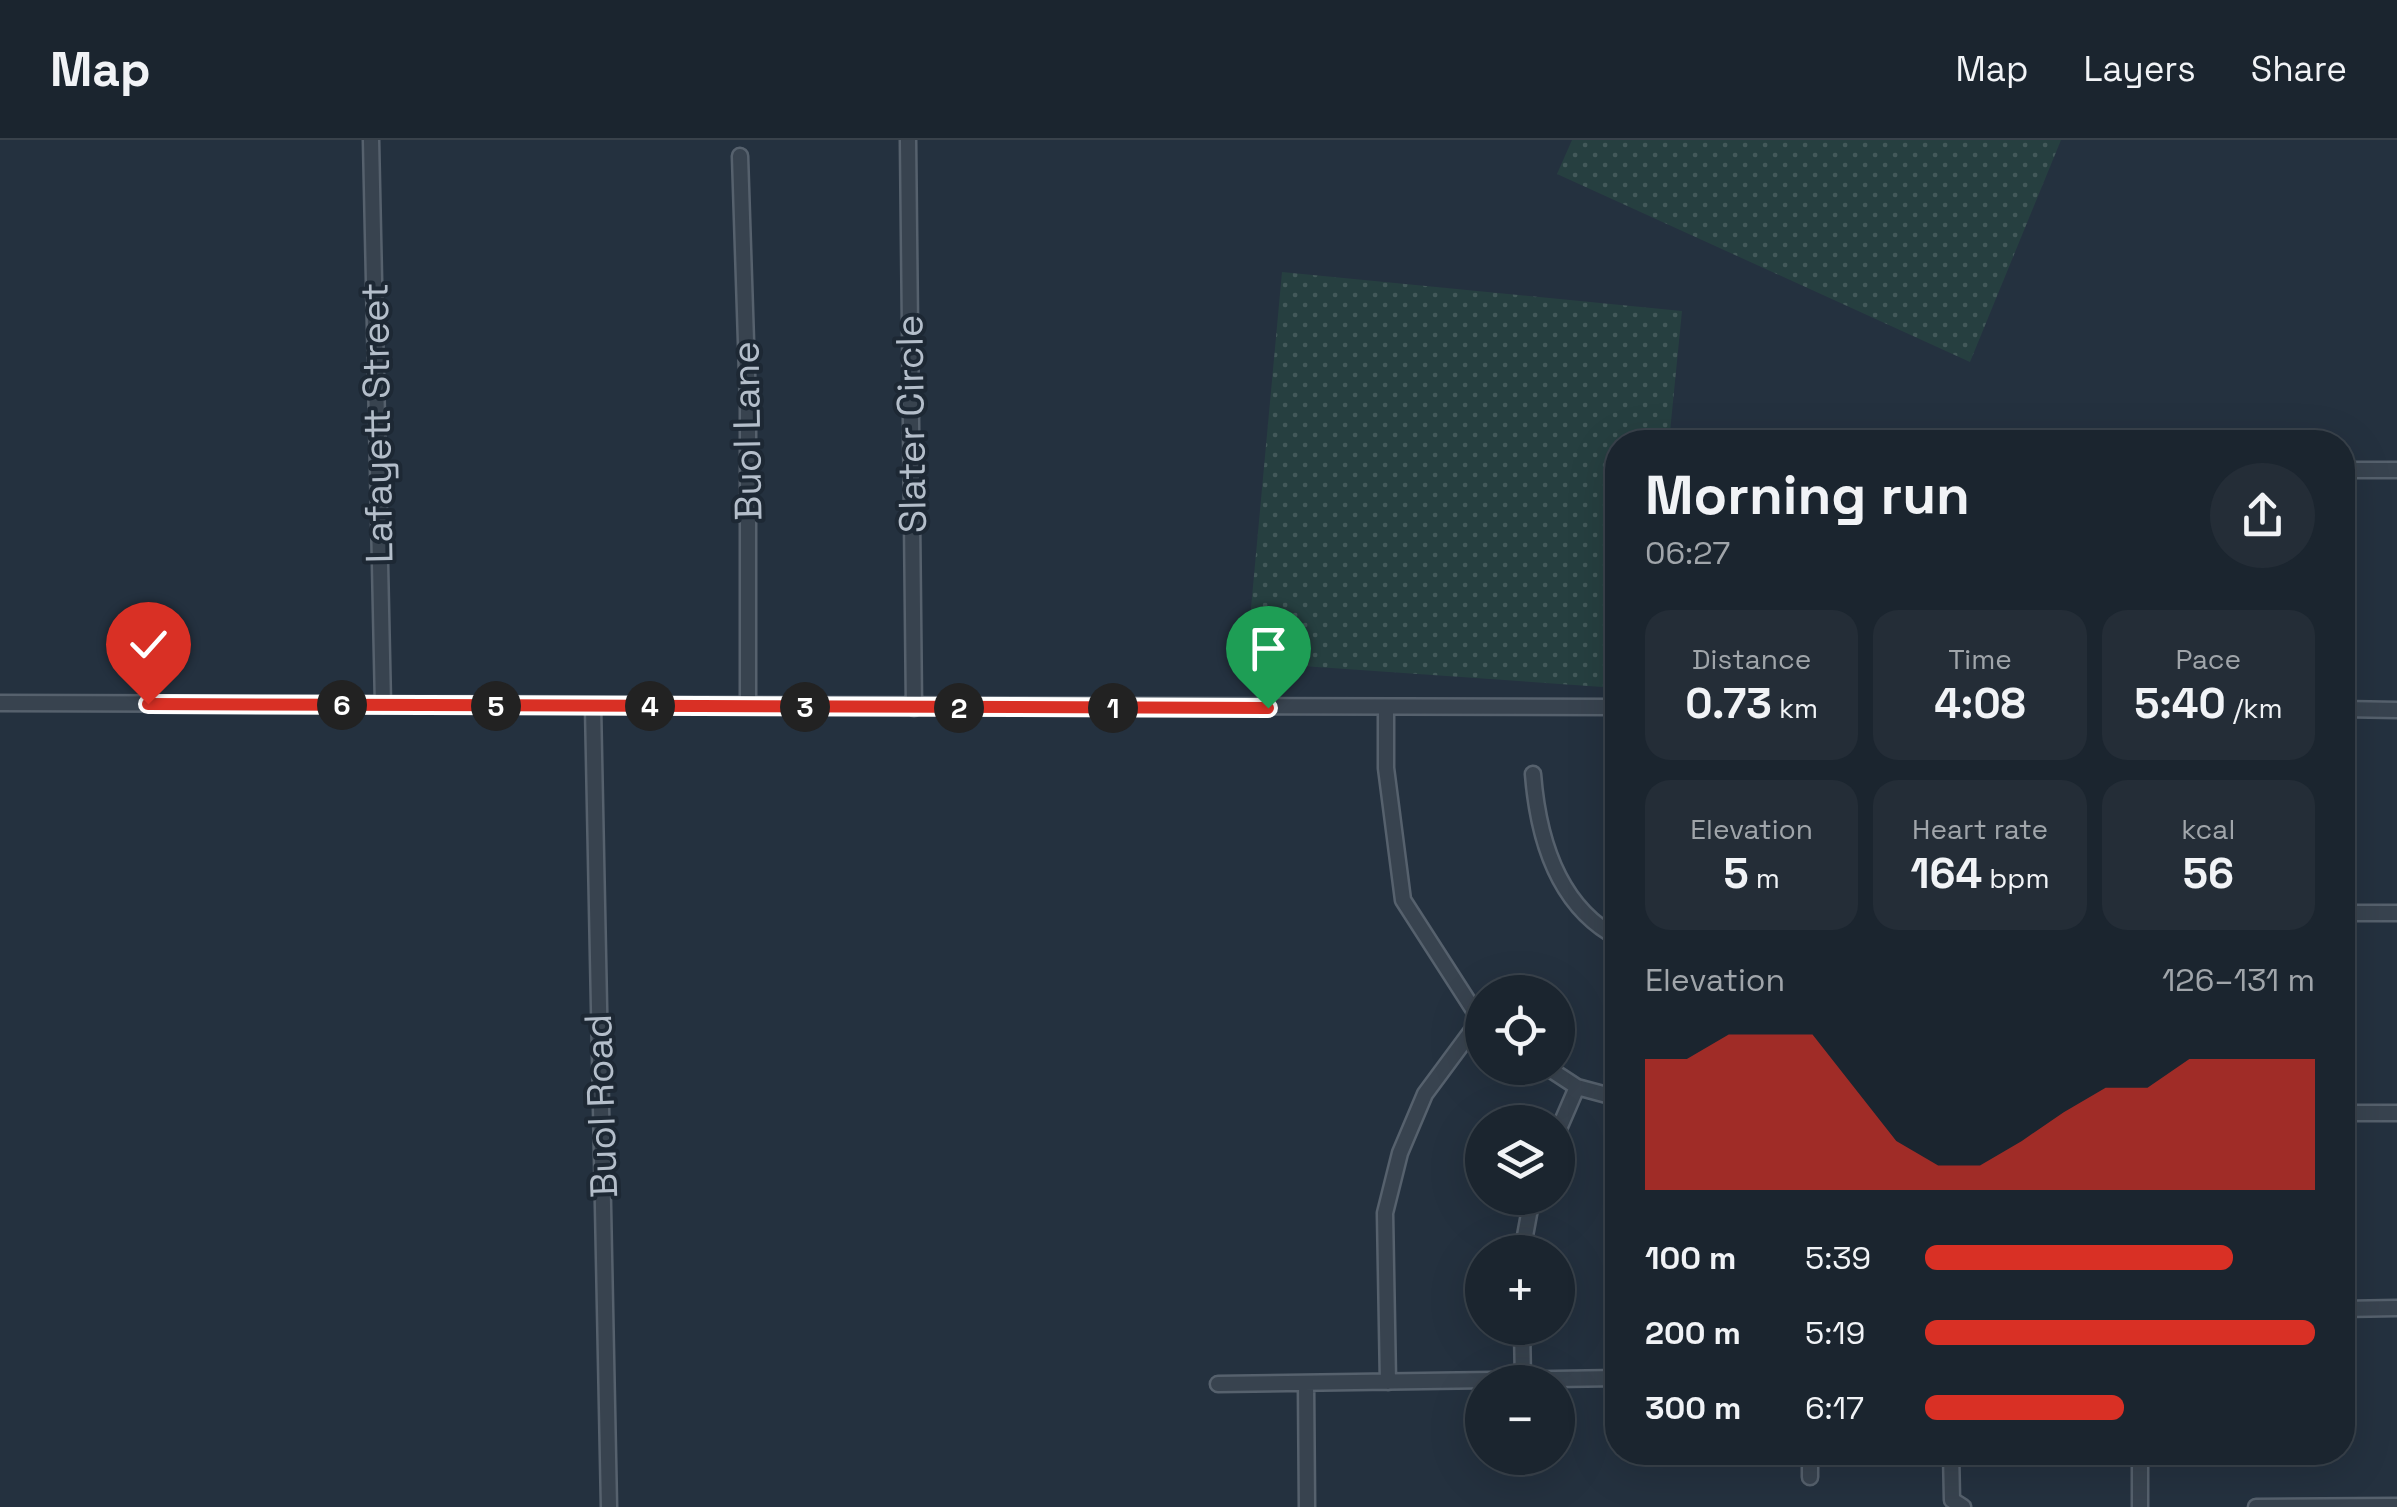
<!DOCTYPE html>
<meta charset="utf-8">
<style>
body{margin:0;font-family:"Space Grotesk",sans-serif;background:#242d37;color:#f1f3f6;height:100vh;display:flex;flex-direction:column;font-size:38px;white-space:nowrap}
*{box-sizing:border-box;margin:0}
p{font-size:32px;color:#a0a5aa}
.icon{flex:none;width:55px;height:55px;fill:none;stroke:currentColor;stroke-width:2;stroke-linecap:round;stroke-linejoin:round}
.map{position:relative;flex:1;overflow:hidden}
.details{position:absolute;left:1605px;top:290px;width:750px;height:1035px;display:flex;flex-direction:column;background:#1b252f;border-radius:40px;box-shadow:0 10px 40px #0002,0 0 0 2px #39424b}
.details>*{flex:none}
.buttons{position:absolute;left:1465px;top:835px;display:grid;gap:20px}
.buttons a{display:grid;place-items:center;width:110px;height:110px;border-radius:50%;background:#1b252f;box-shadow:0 10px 40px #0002,0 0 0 2px #39424b;font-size:50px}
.pin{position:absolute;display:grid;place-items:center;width:85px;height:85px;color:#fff;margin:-102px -42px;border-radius:50% 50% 50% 0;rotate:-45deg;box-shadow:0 0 10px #0007}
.pin .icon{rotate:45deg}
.km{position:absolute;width:50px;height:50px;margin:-25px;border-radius:50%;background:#222;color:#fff;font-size:28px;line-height:50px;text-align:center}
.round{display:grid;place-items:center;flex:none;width:105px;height:105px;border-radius:52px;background:#242d37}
.headline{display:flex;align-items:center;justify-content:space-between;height:170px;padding:0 40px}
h1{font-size:55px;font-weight:800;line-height:75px}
.stats{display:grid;grid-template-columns:repeat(3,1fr);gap:15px;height:170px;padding:10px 40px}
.stats div{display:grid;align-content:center;border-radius:25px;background:#242d37;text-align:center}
.stats b{font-size:42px;font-weight:800}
.stats small{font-size:28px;font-weight:400}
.stats p{font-size:28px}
.chart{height:280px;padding:20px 40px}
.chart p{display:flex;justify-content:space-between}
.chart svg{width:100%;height:180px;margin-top:10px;fill:#d93025;opacity:.7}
ul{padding:0 40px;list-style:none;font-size:32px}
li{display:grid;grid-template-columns:160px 120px 1fr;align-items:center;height:75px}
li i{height:25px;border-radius:12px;background:#d93025}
header{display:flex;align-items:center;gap:60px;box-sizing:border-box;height:140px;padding:0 50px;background:#1b252f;border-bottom:2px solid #39424b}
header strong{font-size:48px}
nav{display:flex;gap:55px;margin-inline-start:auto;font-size:35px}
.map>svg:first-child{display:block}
.grass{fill:url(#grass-dots)}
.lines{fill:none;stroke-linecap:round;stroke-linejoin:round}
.minor-casing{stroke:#56616d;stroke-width:19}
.minor{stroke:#38434f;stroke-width:14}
.route-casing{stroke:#fff;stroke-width:20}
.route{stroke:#d93025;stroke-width:12}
.labels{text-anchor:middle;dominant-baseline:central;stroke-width:8;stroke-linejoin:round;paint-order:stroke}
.street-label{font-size:38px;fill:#b4beca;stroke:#1d2834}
</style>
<header>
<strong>Map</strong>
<nav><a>Map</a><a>Layers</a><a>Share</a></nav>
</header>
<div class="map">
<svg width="2397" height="1367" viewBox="0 0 2397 1367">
<defs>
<pattern id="grass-dots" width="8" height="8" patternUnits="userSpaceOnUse" patternTransform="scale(2.5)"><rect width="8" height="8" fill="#263f40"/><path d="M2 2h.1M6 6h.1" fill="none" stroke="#43595a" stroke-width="1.8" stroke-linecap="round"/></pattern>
</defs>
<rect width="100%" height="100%" fill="#24313f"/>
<path class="grass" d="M1572,0H2061L1970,222L1557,34Z
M1282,132L1682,171L1669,302H1618L1617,548L1246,522Z"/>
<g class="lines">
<defs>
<path id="minor" d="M371,0L383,565
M908,0L914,568
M740,16L748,264V566
M2342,330H2397
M2342,509L2344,569
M0,563L1618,567
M593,566L609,1367
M1386,568V628L1403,760L1482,883
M2342,569L2397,570
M1533,634C1538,698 1557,766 1618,798
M2342,773H2397
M1548,928L1577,947L1618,958
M2342,973H2397
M1558,991L1577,947
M1522,1112L1532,1058
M2342,1169L2397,1168
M1522,1188L1523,1241
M1388,1242L1385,1073L1400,1013L1425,954L1479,881
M1218,1244L1618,1238
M1306,1244L1307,1367
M1810,1312V1337
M1951,1312L1952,1360L1963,1367
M2140,1312V1367
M2256,1367L2397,1366"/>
</defs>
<use href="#minor" class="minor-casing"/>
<use href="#minor" class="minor"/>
</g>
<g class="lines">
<defs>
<path id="route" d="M148,564L1268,568"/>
</defs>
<use href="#route" class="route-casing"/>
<use href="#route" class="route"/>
</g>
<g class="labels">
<g class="street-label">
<text transform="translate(377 283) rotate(-91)">Lafayett Street</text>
<text transform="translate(911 284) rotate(-91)">Slater Circle</text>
<text transform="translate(747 291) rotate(-91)">Buol Lane</text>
<text transform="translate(601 966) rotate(-92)">Buol Road</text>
</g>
</g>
</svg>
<div class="buttons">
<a><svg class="icon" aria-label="locate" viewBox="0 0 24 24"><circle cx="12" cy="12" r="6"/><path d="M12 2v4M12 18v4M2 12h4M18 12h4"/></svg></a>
<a><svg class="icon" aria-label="layers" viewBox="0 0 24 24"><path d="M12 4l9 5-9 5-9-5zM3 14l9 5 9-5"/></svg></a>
<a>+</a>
<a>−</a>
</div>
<div class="pin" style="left:1268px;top:568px;background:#1e9e55"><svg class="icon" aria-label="arrive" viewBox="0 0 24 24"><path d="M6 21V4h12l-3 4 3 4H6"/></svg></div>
<div class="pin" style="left:148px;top:564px;background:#d93025"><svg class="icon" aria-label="check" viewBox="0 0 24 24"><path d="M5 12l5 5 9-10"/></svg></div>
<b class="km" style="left:1113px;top:568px">1</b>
<b class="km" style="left:959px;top:568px">2</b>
<b class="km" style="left:805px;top:567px">3</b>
<b class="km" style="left:650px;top:566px">4</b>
<b class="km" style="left:496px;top:566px">5</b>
<b class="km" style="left:342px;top:565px">6</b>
<section class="details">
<div class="headline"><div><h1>Morning run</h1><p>06:27</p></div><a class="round"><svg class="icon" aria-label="share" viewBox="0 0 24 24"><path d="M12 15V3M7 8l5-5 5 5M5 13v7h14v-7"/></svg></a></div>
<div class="stats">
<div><p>Distance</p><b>0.73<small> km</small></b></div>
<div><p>Time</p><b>4:08</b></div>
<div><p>Pace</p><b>5:40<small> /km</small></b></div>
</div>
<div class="stats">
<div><p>Elevation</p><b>5<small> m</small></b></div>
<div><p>Heart rate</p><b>164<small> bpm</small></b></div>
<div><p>kcal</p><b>56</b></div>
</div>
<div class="chart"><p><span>Elevation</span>126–131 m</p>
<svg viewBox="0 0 160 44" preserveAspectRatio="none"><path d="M0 44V12L10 12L20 6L30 6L40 6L50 19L60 32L70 38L80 38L90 32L100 25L110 19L120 19L130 12L140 12L150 12L160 12V44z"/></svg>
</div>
<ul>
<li><b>100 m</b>5:39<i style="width:79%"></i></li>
<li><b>200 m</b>5:19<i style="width:100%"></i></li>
<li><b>300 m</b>6:17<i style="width:51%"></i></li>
</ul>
</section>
</div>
